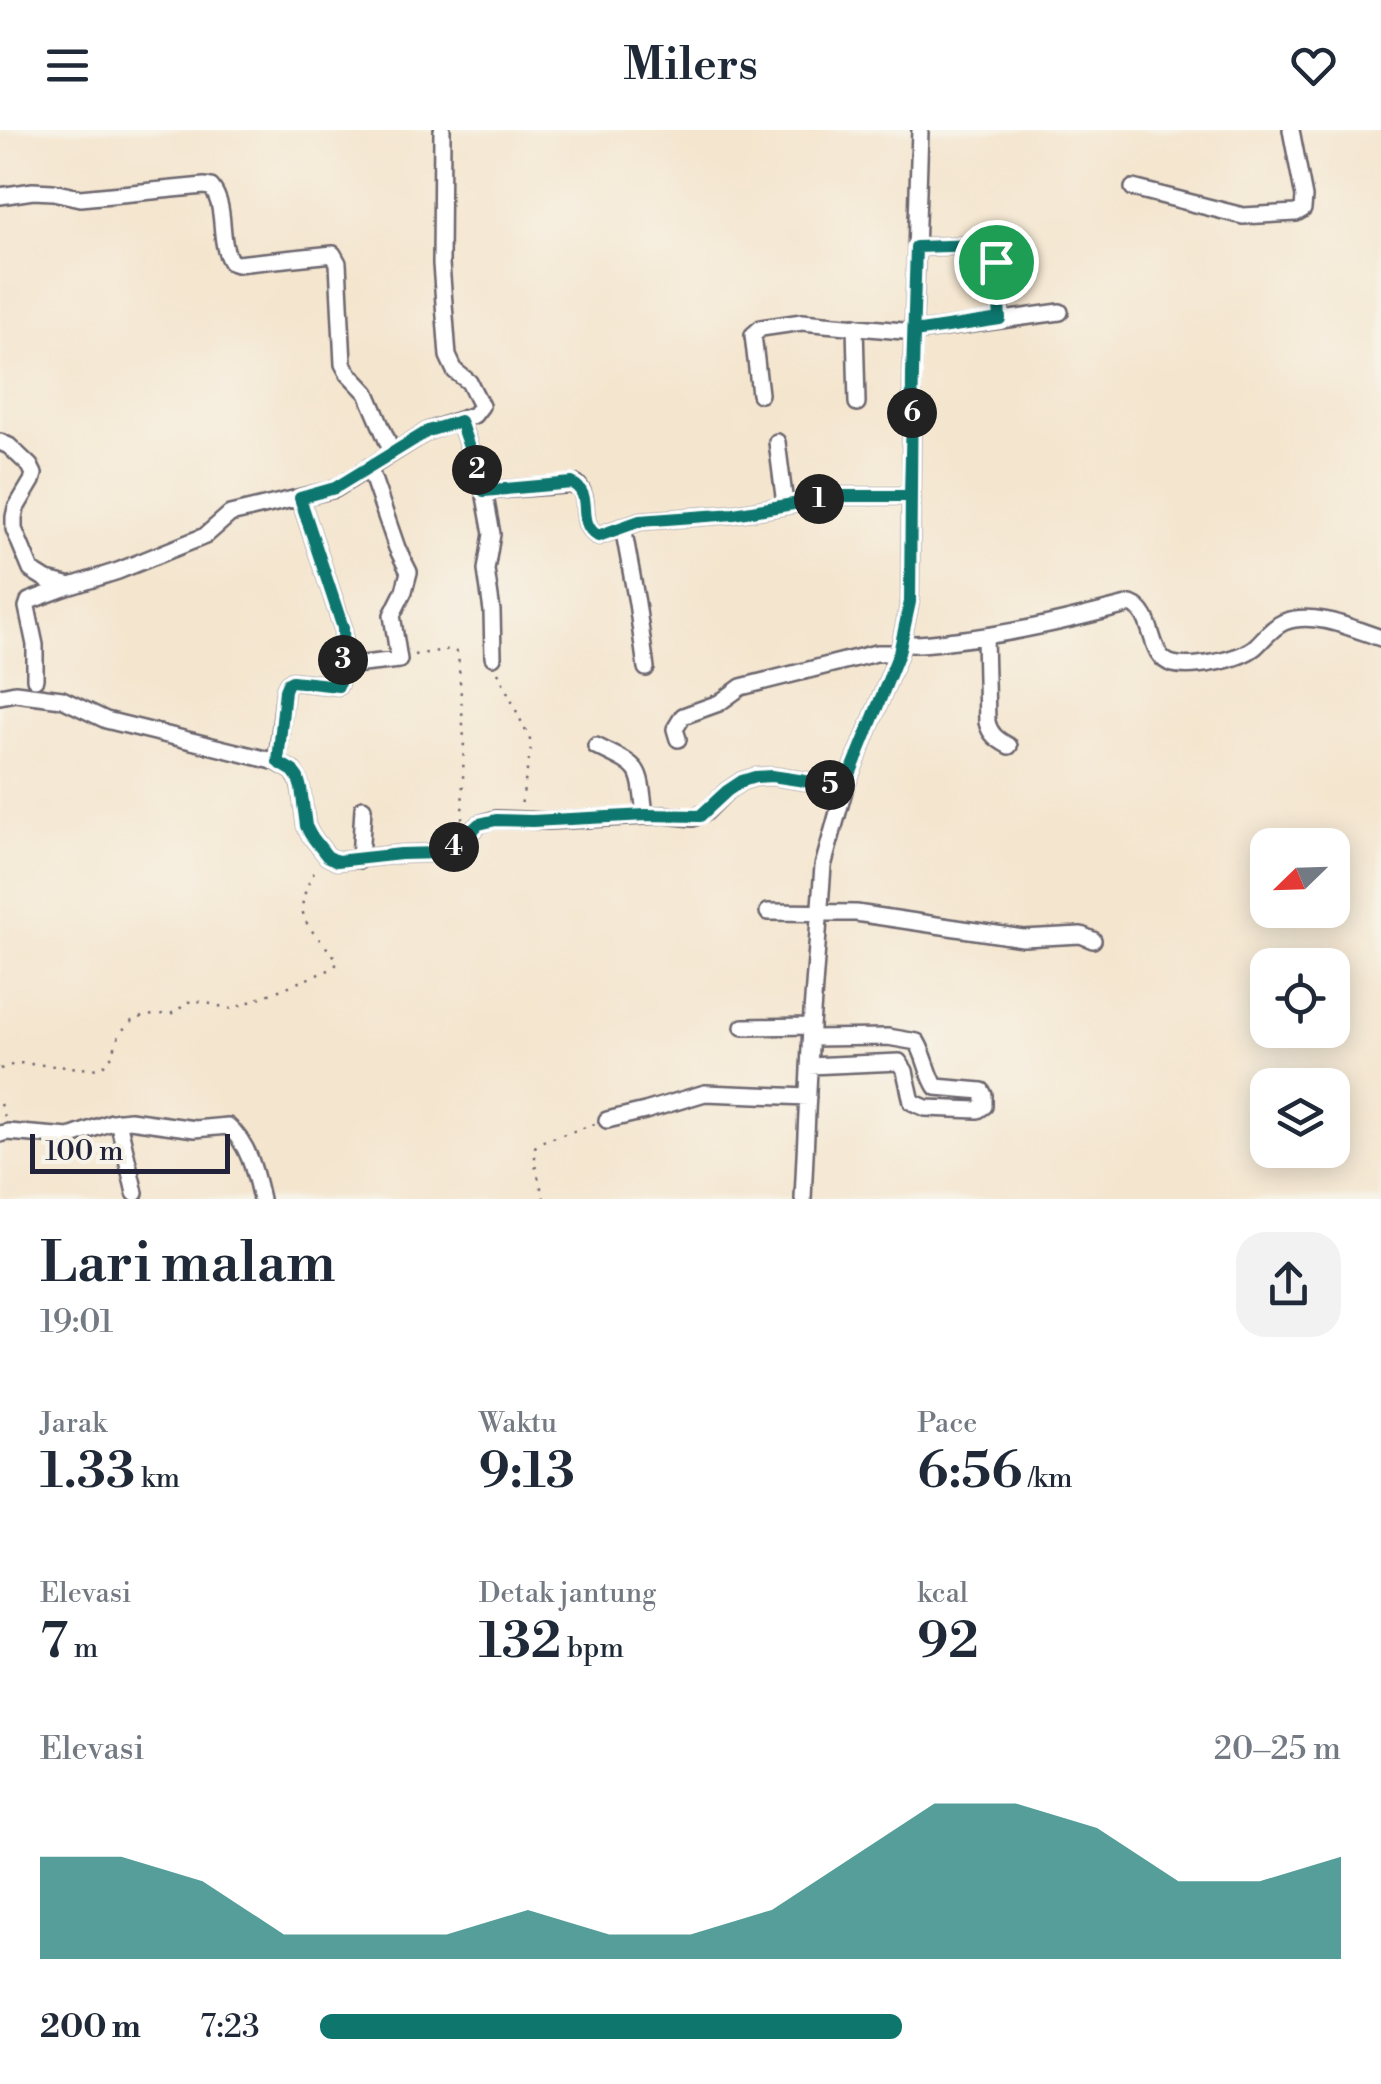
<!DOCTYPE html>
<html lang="id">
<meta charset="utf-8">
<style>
body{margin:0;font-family:"Libre Bodoni",serif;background:#f2f2f3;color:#1f2937;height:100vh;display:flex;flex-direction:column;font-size:38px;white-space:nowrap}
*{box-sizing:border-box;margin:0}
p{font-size:32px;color:#747a83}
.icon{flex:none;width:55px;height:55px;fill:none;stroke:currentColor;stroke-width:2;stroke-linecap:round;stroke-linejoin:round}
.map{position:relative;height:1069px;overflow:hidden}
.details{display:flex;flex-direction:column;background:#fff;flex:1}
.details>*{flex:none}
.needle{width:65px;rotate:247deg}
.tools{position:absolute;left:1250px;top:698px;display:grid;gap:20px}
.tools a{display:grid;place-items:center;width:100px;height:100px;border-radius:20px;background:#fff;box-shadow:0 5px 25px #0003;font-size:50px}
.scale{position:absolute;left:30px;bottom:25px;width:200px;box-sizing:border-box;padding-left:10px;border:5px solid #22223b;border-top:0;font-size:28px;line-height:35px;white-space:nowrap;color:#22223b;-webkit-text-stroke:8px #f7f3e8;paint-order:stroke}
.pin{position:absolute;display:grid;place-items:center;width:85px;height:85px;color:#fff;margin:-42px;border:5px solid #fff;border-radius:50%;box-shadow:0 2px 10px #0007}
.km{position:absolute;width:50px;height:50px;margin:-25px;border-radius:50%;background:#222;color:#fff;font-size:28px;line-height:50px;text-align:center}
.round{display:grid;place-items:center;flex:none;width:105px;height:105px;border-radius:30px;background:#f2f2f3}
.overview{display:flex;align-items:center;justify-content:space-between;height:170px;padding:0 40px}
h1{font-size:55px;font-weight:600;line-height:75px}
.figures{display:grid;grid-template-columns:repeat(3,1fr);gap:15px;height:170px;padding:10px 40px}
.figures div{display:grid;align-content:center}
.figures b{font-size:50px;font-weight:600}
.figures small{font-size:28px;font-weight:400}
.figures p{font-size:28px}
.chart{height:280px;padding:20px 40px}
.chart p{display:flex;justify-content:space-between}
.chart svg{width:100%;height:180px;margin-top:10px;fill:#0f766e;opacity:.7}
ul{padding:0 40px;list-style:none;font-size:32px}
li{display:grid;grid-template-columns:160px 120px 1fr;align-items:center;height:75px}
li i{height:25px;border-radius:12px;background:#0f766e}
header{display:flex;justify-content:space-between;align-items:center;height:130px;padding:0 40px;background:#fff;font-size:45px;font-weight:600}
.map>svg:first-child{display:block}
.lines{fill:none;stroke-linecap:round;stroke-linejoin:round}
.minor-casing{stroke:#6c666e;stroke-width:20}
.path{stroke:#6c666e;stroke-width:2.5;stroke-dasharray:2.5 8;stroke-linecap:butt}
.minor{stroke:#fff;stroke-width:15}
.route-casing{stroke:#fff;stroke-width:20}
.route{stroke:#0f766e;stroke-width:12}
</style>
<header><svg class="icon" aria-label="menu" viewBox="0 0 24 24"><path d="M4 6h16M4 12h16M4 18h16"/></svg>Milers<svg class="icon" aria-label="heart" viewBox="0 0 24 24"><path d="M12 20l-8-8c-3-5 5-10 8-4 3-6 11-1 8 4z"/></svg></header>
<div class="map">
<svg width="1381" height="1069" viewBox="0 0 1381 1069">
<rect width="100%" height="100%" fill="#f7f3e8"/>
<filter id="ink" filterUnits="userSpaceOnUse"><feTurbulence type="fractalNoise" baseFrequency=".01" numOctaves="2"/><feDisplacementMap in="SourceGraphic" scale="20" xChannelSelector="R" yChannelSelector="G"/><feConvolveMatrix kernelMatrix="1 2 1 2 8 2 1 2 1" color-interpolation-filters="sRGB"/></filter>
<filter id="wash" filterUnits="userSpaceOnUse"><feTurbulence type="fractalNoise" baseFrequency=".0048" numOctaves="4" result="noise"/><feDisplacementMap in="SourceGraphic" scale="40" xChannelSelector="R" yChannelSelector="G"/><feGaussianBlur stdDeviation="2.25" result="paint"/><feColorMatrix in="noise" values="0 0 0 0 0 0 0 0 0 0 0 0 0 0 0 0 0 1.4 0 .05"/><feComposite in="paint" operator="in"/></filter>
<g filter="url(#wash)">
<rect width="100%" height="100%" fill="#f4e5ce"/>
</g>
<g filter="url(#ink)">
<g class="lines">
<defs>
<path id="minor" d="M1133,58L1243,86L1296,83L1303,79L1304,67L1291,0
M0,66L33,61L53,62L80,68L204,56L211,57C228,78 217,110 231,132L237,134L333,124L338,133L343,234L348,243L367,263L392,322
M916,117L979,115C1006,128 999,164 1000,189
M855,196L857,273
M760,264L753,205L761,198L802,192L914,202L1060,182
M460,291L484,361L492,404L486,440L492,481L493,527
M0,312L9,316L30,336L34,344L32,351L16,378L14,387V399L31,440L47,450L71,456L118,441L205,406L230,384L335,359L428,301L474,285L481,276L469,252L455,241L448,226L441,134L442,0
M777,312L785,374
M484,361L577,354C593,372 576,392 598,406L640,391L734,384L841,366H911
M623,397L637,473L646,538
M985,507L987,592C990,605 998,610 1009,616
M902,513C920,516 938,512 956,510C1016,503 1073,489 1131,474C1157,484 1146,527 1173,534C1193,539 1239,530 1255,517C1264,509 1272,497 1284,492C1314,480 1353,499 1381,508
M344,536L399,530L392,485L404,461L409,442L397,418L369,337
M35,549V515L27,477L29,471L67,457
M0,566L15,563L62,569L106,590L277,632L293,641L298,649L301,659L306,696L310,704L327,726L337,731L401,724L439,723L454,717L479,694L496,689L547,691L664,685L693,688L706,682L727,661L742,651L755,647L772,646L845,657
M678,609L675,599L683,586L719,573L741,557L876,523H899
M596,616C642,639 639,633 645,685
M277,632L285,560L288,553L292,551L338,556L344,536L343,498L300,368
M360,730L363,678
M768,782L856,783L1023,808L1081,805L1093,810
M743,897L811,896
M809,936L899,932L905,941L912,972L926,978L978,980L984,976V965L982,961L936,957C927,943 926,927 917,912L888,907L811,908
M607,990L645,981L705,963L808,967
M118,991L135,1063
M0,1004L8,1002L69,1007L112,992L130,990L195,999L228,996C249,1014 255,1043 261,1069
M803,1069L811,896L823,736L845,657L899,523L910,472L912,245L920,0"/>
</defs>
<use href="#minor" class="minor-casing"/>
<path class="path" d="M414,525L451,519L458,523L464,609L462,689
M498,542L530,610L531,617L521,676
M0,939L18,933L93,939L103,936L112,926L120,903L130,892L144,886L174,883L188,872L198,871L232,879L334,838L337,833L336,828C304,791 290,787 316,738
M0,974L5,987
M544,1069L535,1035V1017L540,1012L595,994"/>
<use href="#minor" class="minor"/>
</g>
</g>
<g class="lines" filter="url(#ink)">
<defs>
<path id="route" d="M996,132L1000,189L914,202L910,366H840L734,384L640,391L598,406C574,391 596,366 572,353L484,361L460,291L428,301L335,358L300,368L343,498L344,536L338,556L292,551L288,553L285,560L278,632L293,641L298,648L301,658L306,696L310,704L327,726L337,731L401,724L440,723L454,717L479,694L496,690L532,691L646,685L700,686L727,661L742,651L755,647L772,646L845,657L899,523L910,472L912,245L916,117L979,115L988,119L996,132"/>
</defs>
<use href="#route" class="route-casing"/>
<use href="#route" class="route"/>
</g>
</svg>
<div class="tools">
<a><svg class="needle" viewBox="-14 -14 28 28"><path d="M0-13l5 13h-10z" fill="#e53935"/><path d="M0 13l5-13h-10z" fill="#747a83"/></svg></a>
<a><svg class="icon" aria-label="locate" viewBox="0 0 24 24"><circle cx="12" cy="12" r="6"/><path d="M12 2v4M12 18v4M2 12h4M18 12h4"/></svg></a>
<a><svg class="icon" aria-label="layers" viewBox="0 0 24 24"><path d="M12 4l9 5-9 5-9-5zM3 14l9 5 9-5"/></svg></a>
</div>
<div class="scale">100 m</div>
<div class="pin" style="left:996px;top:132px;background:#1e9e55"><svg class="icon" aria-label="arrive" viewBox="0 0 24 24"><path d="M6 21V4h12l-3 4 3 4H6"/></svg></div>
<b class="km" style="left:819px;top:369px">1</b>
<b class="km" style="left:477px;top:340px">2</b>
<b class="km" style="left:343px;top:530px">3</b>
<b class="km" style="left:454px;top:717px">4</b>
<b class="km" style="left:830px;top:655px">5</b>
<b class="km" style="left:912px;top:283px">6</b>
</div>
<section class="details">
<div class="overview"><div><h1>Lari malam</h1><p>19:01</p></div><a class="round"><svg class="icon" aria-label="share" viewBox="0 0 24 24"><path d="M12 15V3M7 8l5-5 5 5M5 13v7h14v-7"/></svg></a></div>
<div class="figures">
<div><p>Jarak</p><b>1.33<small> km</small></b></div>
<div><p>Waktu</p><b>9:13</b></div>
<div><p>Pace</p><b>6:56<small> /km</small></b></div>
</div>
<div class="figures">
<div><p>Elevasi</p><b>7<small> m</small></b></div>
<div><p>Detak jantung</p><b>132<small> bpm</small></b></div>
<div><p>kcal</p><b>92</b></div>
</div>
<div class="chart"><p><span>Elevasi</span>20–25 m</p>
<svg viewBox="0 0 160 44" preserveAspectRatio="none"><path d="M0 44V19L10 19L20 25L30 38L40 38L50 38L60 32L70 38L80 38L90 32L100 19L110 6L120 6L130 12L140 25L150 25L160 19V44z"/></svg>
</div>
<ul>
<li><b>200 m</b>7:23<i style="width:57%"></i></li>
</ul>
</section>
